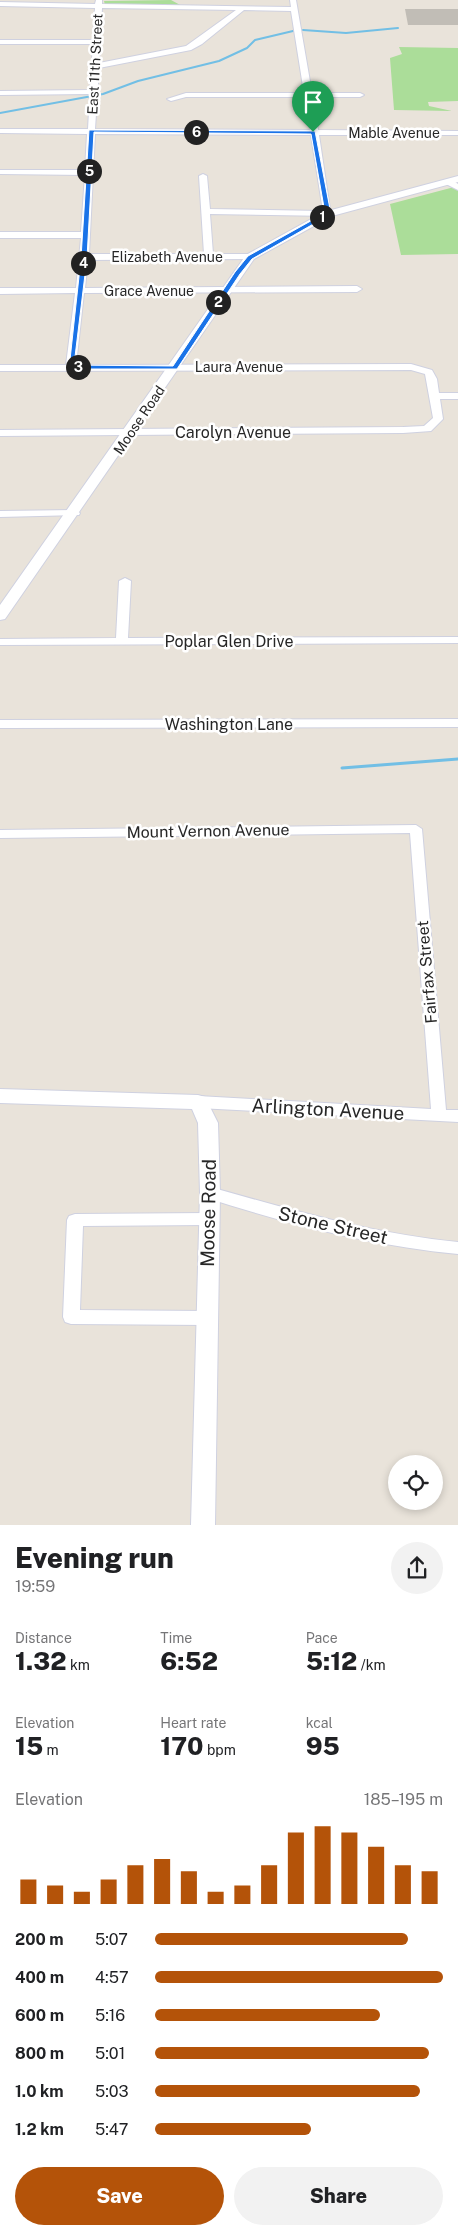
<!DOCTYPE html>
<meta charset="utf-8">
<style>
body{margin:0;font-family:"Public Sans",sans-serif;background:#f2f2f2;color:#202124;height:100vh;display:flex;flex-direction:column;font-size:19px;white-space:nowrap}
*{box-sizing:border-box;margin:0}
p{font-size:16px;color:#757577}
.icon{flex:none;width:28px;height:28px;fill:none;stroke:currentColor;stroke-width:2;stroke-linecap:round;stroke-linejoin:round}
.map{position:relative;height:1525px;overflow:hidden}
.drawer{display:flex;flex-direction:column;background:#fff;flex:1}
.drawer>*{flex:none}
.tools{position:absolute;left:388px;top:1455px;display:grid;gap:10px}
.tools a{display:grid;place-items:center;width:55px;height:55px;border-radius:50%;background:#fff;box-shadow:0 2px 8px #0003;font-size:25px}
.pin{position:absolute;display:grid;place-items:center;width:42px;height:42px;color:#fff;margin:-51px -21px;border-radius:50% 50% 50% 0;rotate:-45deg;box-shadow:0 0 5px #0007}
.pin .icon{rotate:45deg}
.km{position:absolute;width:25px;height:25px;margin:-12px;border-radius:50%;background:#222;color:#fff;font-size:14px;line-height:25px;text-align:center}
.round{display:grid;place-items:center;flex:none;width:52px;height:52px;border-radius:26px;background:#f2f2f2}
.headline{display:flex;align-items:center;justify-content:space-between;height:85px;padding:0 15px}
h1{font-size:28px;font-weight:800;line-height:38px}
.metrics{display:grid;grid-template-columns:repeat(3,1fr);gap:8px;height:85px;padding:5px 15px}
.metrics div{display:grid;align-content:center}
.metrics b{font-size:25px;font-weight:800}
.metrics small{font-size:14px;font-weight:400}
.metrics p{font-size:14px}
.chart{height:140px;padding:10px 15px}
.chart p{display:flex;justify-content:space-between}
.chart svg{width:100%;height:90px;margin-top:5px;stroke:#b45309;stroke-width:6}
.action{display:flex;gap:10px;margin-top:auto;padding:10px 15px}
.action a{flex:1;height:58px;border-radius:30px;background:#b45309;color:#fff;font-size:20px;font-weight:800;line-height:58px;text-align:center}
.action a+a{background:#f2f2f2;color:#202124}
ul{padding:0 15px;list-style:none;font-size:16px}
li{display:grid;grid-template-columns:80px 60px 1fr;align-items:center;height:38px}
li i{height:12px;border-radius:6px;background:#b45309}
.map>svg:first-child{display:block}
.green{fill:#abdd99}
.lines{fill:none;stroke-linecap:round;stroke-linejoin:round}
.stream-far1{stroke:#72bfe5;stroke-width:2}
.stream{stroke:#72bfe5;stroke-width:3}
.building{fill:#c1bdb6}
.minor-casing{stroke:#cfd1e0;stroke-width:2}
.tertiary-casing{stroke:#cfd1e0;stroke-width:2}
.minor{fill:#fff;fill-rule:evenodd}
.tertiary{fill:#fff;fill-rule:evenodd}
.route{fill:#1a73e8;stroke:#fff;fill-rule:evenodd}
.labels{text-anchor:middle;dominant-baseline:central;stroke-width:5;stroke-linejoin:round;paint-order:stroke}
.far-street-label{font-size:14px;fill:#272727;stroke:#fff}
.street-label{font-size:16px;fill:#272727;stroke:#fff}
.near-street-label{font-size:19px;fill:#272727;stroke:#fff}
</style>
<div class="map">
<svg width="458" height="1525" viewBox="0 0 458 1525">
<rect width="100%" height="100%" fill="#e9e3da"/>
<path class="green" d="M171,0L182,6L105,5L104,1Z
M399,47L458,48V101L428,102L429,106L452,111L394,110L390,58L402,54Z
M458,186V254L401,255L390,204Z"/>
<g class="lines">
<path class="stream-far1" d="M303,30L346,33L398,28
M0,113L103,94L138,81L219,61L247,48L255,40L293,31"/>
<path class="stream" d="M342,768L458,759"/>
</g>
<path class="building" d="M405,9H458V25H408Z"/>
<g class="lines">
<defs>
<path id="minor" d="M96,0H102V4L291,7L290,0H296L312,93H360L364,95L360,97H313L318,130L458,131V135H319L331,216L210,214L213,254H250L253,255V259L88,260L85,288L357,286L362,289L357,292L84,293L76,365L411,364L432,370L437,379L439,393H458V399H440L443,419L431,431L403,433L0,436V430L403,427L424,426L433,418L425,374L411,370L0,371V365H66L75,293L0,294V288H76L81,238H0V232H81L85,175L0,174V170H85L87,134L0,133V129H88L90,94L0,95V91L90,90L93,44H0V40H93L95,8L0,6V2L95,4ZM102,8L236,10L186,46L99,63ZM244,10L291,11L304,93H186L167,99L171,101L186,97H305L310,130L95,129L99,68L191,50L202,44ZM95,134L311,135L323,211L210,209L207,176L203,174L199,176L204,254H89Z
M446,180H452L458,184V190L446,184Z
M75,510L80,513L79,515L0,517V511Z
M125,578L131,581L128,638L458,637V643L0,645V639L116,638L119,581Z
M458,719V727L0,728V720Z
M416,825L422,829L446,1110H458V1122L198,1108L193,1106L191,1102L193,1098L198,1096L431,1109L410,833L0,838V830Z
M210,1187C292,1210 373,1234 458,1242V1254C372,1246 287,1224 204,1197L202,1193L204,1189Z
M208,1213L214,1215L216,1219L214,1223L208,1225L83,1226L80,1310L206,1311L212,1313L214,1318L212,1323L206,1325L71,1324L65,1322L63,1317L67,1220L69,1216L75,1214Z"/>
<path id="tertiary" d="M458,176V182L332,216L254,259L5,619L0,620V605L246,255L324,212Z
M0,1089L198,1095L205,1097L218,1123L220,1193L215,1525H191L200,1193L198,1123L192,1109L0,1103Z"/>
</defs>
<use href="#minor" class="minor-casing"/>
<use href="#tertiary" class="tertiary-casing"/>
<use href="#minor" class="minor"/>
<use href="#tertiary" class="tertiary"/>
</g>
<path class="route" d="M89,130L315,131L331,214L252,259L240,274L177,369H69L81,258ZM94,132L311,134L325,213L248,256L235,272L173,366L74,365L87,258Z"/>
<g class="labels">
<g class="far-street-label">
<text transform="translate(95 64) rotate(-87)">East 11th Street</text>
<text x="394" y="133">Mable Avenue</text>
<text x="167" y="257">Elizabeth Avenue</text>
<text x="149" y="291">Grace Avenue</text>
<text x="239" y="367">Laura Avenue</text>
<text transform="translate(139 420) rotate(-56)">Moose Road</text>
</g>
<g class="street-label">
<text x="233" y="432">Carolyn Avenue</text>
<text x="229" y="641">Poplar Glen Drive</text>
<text x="229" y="724">Washington Lane</text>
<text transform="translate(208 831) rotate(-1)">Mount Vernon Avenue</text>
<text transform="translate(427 972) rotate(-95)">Fairfax Street</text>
</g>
<g class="near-street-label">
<text transform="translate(328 1109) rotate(3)">Arlington Avenue</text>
<text transform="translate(208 1213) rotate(-89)">Moose Road</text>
<text transform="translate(333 1225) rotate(13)">Stone Street</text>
</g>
</g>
</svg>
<div class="tools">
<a><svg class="icon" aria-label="locate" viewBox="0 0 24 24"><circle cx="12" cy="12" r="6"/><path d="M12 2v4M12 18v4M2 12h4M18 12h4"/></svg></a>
</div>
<div class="pin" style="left:313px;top:132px;background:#1e9e55"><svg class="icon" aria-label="arrive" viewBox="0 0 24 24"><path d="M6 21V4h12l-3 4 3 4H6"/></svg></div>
<b class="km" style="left:322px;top:217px">1</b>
<b class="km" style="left:218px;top:302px">2</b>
<b class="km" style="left:78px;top:367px">3</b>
<b class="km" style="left:83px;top:263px">4</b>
<b class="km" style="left:89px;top:171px">5</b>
<b class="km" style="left:196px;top:132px">6</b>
</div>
<section class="drawer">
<div class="headline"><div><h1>Evening run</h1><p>19:59</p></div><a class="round"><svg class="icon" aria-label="share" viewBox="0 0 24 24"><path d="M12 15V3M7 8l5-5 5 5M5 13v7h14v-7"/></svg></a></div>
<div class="metrics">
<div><p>Distance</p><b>1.32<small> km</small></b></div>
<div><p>Time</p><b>6:52</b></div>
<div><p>Pace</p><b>5:12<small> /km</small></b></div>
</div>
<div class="metrics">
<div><p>Elevation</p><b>15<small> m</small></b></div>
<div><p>Heart rate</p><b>170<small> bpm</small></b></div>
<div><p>kcal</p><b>95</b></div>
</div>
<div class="chart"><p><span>Elevation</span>185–195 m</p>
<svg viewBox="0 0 160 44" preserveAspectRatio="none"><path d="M5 44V32M15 44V35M25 44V38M35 44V32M45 44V25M55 44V22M65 44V28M75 44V38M85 44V35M95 44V25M105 44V9M115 44V6M125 44V9M135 44V16M145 44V25M155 44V28"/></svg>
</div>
<ul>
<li><b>200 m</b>5:07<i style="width:88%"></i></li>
<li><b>400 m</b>4:57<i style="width:100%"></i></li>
<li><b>600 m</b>5:16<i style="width:78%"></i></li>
<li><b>800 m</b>5:01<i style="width:95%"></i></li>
<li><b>1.0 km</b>5:03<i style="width:92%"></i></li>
<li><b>1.2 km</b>5:47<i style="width:54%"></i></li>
</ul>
<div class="action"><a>Save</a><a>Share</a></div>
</section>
